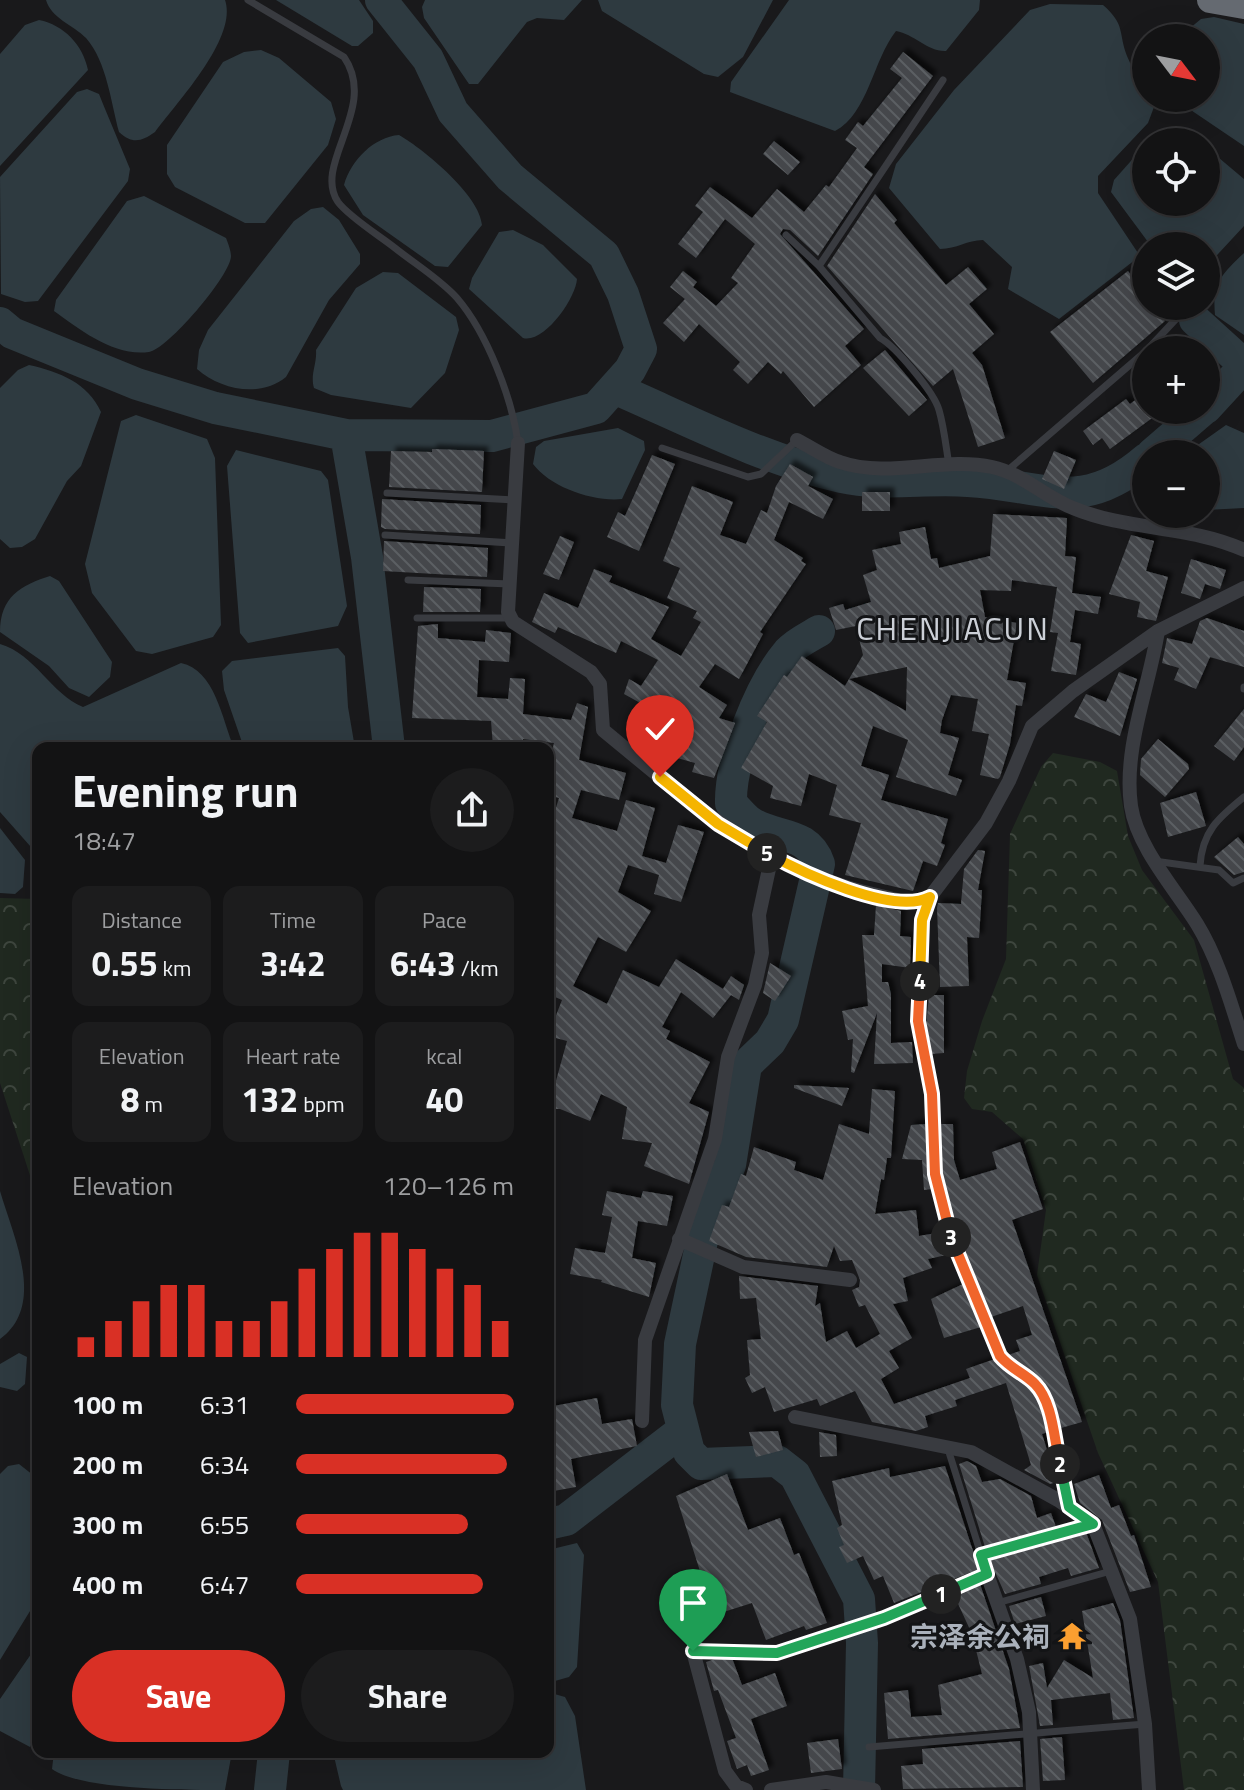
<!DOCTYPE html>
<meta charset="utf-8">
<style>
body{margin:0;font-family:"Titillium Web","Noto Sans SC",sans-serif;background:#1c1c1d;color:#f1f3f6;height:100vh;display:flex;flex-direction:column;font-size:30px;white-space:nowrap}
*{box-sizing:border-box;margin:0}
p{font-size:26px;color:#9d9ea0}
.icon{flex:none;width:44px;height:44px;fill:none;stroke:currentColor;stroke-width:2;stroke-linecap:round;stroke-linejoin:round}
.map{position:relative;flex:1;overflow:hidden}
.details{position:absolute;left:32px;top:742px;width:522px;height:1016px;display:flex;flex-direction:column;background:#131314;border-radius:16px;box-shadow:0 8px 32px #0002,0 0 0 2px #323234}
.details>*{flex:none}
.needle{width:52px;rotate:122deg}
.controls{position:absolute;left:1132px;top:24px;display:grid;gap:16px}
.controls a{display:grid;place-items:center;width:88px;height:88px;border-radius:50%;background:#131314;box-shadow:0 8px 32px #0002,0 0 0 2px #323234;font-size:40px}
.pin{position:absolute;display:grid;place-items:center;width:68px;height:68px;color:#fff;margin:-82px -34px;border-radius:50% 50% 50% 0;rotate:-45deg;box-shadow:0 0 8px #0007}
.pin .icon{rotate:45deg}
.km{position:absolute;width:40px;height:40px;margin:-20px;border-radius:50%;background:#222;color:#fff;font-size:22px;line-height:40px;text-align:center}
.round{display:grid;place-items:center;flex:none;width:84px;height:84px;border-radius:42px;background:#1c1c1d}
.headline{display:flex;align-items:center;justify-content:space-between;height:136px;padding:0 40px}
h1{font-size:44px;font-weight:700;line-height:60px}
.stats{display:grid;grid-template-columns:repeat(3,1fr);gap:12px;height:136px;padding:8px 40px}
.stats div{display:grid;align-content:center;border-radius:16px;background:#1c1c1d;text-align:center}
.stats b{font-size:34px;font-weight:700}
.stats small{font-size:22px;font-weight:400}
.stats p{font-size:22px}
.chart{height:224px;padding:16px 40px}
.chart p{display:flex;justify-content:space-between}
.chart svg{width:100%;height:144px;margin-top:8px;stroke:#d93025;stroke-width:6}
.primary-button{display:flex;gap:16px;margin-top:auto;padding:16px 40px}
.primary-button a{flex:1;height:92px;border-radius:48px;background:#d93025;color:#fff;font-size:32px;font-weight:700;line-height:92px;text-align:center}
.primary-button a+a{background:#1c1c1d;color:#f1f3f6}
ul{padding:0 40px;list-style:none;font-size:26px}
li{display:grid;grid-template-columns:128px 96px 1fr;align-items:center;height:60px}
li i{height:20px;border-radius:10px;background:#d93025}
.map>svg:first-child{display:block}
.forest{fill:url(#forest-crowns)}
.water{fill:#2e3a40}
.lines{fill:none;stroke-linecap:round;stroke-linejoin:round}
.river{stroke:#2e3a40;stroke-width:32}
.building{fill:url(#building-back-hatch);filter:url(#shadow)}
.service{stroke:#393b40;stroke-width:7}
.minor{stroke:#393b40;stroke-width:14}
.motorway{stroke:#656a71;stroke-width:26}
.split-1-casing{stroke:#fff;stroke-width:16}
.split-2-casing{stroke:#fff;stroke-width:16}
.split-3-casing{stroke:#fff;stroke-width:16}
.split-4-casing{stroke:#fff;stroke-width:16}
.split-5-casing{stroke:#fff;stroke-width:16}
.split-6-casing{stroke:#fff;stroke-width:16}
.split-1{stroke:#22a559;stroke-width:10}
.split-2{stroke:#22a559;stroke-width:10}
.split-3{stroke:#f0652b;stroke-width:10}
.split-4{stroke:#f0652b;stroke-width:10}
.split-5{stroke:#f5b400;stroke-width:10}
.split-6{stroke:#f5b400;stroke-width:10}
.labels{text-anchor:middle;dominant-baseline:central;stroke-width:6;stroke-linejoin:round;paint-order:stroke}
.poi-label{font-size:28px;font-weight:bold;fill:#aab1bb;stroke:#131416;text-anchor:end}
.quarter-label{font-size:32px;letter-spacing:2px;fill:#ccd0d7;stroke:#131416}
</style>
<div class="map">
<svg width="1244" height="1790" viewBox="0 0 1244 1790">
<defs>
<pattern id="forest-crowns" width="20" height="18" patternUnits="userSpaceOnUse" patternTransform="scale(2)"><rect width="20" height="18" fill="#202920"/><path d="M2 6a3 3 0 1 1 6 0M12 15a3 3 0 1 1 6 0" fill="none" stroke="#3e463e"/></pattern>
<pattern id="building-back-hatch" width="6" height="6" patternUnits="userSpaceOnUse" patternTransform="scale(2)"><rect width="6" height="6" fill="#44474b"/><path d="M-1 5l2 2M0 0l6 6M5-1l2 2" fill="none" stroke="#5c5f63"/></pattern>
<filter id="shadow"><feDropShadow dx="4.5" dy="-4.5" stdDeviation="2" flood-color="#0009"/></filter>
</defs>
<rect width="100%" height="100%" fill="#19191b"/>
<path class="forest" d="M1053,753L1100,762L1117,771L1128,836L1142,870L1194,940L1233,1079L1244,1088V1790H1184L1158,1582L1098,1453L1037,1275L1046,1210L1023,1139L992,1112L972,1109L964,1098L967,1071L982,1021L1006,959L1010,834L1041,767Z
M0,898L38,899V1200L0,1083Z"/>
<path class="water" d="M46,0H225C238,38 177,102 155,132C141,142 132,144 119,132C111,103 107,62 86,38C73,25 51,18 46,0Z
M276,0H359L373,21V33L358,46H352Z
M425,0H582L564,20L537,18L527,22L478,84H469L424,18L422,7Z
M598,0H773L743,57L718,77L704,74L602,11Z
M789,0H980L979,10L946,51C928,52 914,34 896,31C873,60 868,114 835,131L730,92L731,82Z
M1050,4L1103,5C1126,25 1118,33 1127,56C1135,75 1146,92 1154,107L1148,123L1098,176V193L1140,256L1059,319L1008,289L1012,267L983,240C967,240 957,249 940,249L889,188L896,164L954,90L1030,10Z
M1214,17L1244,24V146L1173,98H1206V38H1178L1201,19Z
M39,20C64,25 83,45 88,70L0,166V54L25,25Z
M261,50L279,58L331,102L336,119L328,145L265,223H245L175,187L167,174V145L223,62L244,52Z
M87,89L99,94L103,104L130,169L128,181L38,301L25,302L1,294L0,177L77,92Z
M399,135C425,150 480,196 482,225L448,267L435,266L363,215L344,185C351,160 374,137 399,135Z
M1146,144V202H1206V147L1244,179V226L1206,267V246H1151L1111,192L1114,180Z
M144,196L226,238C228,243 231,251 231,256C231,275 167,350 149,352C115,357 80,330 54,311L56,300L127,201Z
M323,207L339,220L360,254V264L329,300L286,377C260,398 221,390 197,369L199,350L208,330L294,221L311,209Z
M513,230L543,245L577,279C576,298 544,344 523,338L469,289L472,278L499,232Z
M1244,253V335L1215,315C1212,283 1221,275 1244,253Z
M383,272L398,273L456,317L459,330L445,373L411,408L331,395L314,388C310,374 317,365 316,350L356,288Z
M29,365C60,372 88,383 101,412L81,466L67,481L35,539L22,547L10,548L0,539V388L18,370Z
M136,415L207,439L215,458L221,625L213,637L152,654L136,651L92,593L85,564L121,421Z
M1226,425L1244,433V508L1206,510V454H1185Z
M618,428L644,441L645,450L622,499C593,502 550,487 533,464L536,447L544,441Z
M236,450L321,471L328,480L347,606L338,626L248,643L240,633L227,466Z
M50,576L59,581L112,662L110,677L89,697L69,688L49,666L0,632C0,597 21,585 50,576Z
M0,644C35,654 51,694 83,707L181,663C215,670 222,719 234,748H38V855L0,812Z
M338,648L345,656L348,707L355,748H244L224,690L222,671L232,661Z
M0,828L25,860L23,887L15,894L0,893Z
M0,1191C13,1236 47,1305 0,1339Z
M19,1353L27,1357L25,1384L17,1391L0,1387V1364Z
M19,1464L38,1479V1598L0,1660V1474L8,1466Z
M577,1543L584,1555L577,1667L569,1677L548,1683V1550Z
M38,1644V1731L30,1747L0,1731V1699Z
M551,1693L565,1697L575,1716L586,1790H343L341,1786L333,1752H548V1694Z
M54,1752H232L225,1790C182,1790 81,1790 52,1769Z"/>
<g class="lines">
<path class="river" d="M1195,320L1239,360L1240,371L1206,408
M0,323L12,333L137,384L215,408L346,435L492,436L596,408L630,370L641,349L623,294L604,255L510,177L453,112L428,59L381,0
M614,388C688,420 762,459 841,477C882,486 926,478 968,481C1044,485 1081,515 1146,459
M346,435L367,557L389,748
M1152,454L1203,410
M819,631C809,637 796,643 788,652C760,685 730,761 731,803C737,809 743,817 750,822C775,839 808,830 819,864L783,1020L770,1042L746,1065L730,1165L706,1222L680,1344L677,1405L689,1452L701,1464L777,1461L795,1475L859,1599L862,1643L859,1790
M548,1524L566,1520L683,1430
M270,1790L274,1752"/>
</g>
<path class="building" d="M903,52L933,76L864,167L873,174L818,256L790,230L783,229L780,234L864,329L845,346L861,365L814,407L783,371L781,374L768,362L748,384L733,370L740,362L699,324L684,342L663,323L685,299L670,287L683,271L697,282L693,287L716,306L738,283L731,278L755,244L725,219L696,258L678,244L703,212L695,206L710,187L752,218L777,189L804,212L826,185L829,187L857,148L845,140L858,122L863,126L902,78L890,69Z
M774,141L800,162L788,175L763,154Z
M875,194L897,220L894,223L946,285L968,267L987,289L969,304L994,334L972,353L982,365L1005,438L978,447L953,369L933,386L827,266Z
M1128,271L1145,294L1146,306H1153L1165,321L1093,383L1050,332Z
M885,350L927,400L909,416L863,368Z
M1146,392V410H1163L1110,449L1102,438L1093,445L1083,431L1126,399L1130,404Z
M432,449L484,451L482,492L389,487L391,451L432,452Z
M1054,451L1076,460L1064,489L1042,479Z
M652,455L675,464L639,551L607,537L618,512L625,516Z
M790,464L813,477L808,486L833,499L823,519L789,502L774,540L803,558L801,561L806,564L760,632L763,634L739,679L715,664L699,687L727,705L719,718L735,723L714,778L692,772L695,763L670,756L676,734L686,737L689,730L624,694L629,679L641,686L658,660L621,641L616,653L558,627L555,633L532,622L544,593L578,608L594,569L612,576L609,582L669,607L651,639L681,656L701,622L693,618L697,611L667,598L680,568L663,561L692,486L733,502L720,535L746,544L761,510L767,513L776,486Z
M862,492H890V511H862Z
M382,499L481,505L480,534L385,529L381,527Z
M993,514L1067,518L1065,556L1076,557L1072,593L1101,597L1098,614L1075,610L1070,642L1081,644L1076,675L1051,671L1058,633L1050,632L1057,587L1012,580L1011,591L980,590L985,617L1017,623L1007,680L1026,683L1022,706L1016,705L1010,744L1000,777L998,779L980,775L989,734L972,731L978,699L951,695L942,720L940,733L959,738L948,775L962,780L956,796L896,777L908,740L873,726L861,766L889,775L881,800L948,819L941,843L945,845L937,866L923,861L913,891L845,875L861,823L829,815L837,785L809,774L801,806L770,798L773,786L741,768L767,722L757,716L784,675L787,677L802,656L845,686L849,679L906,711L907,667L849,679L863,655L856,626L836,630L829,608L843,604L845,610L871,602L863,575L877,570L872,550L901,544L899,532L925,527L931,559L937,558L939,568L990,556Z
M1131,535L1154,541L1146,571L1168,577L1156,621L1137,617L1140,602L1109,594Z
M560,536L574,542L559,580L543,574Z
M384,541L488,548L487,577L383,571Z
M1191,559L1226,570L1220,589L1205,584L1200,599L1181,593Z
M424,587L481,589L480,612H423Z
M1207,618L1244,631V667L1210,657L1196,689L1174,680L1179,668L1162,663L1167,638L1192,644L1200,621Z
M438,624V638L485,642L486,630L511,633L509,662L479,660L477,697L508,699L510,678L525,679L523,714L571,720L577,703L588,707L579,760L626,773L619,800L581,790L572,818L617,831L626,800L655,808L642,856L666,863L678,825L704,832L681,902L654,894L659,875L628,865L618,892L651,911L626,952L598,937L573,986L607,1004L623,970L659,987L676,959L723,989L731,976L744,985L739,1000L731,995L713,1018L681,992L662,1027L670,1031L666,1039L710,1062L689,1103L709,1112L689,1184L644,1166L652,1143L622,1139L627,1107L601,1094L590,1121L560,1109H548V1086L554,1088L567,1041L548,1036L562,1000L548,994V833L559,798L548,795V767L554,743L523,739V745L493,747L491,721L412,718L418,626Z
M1119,672L1137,679L1120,736L1074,717L1086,694L1106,702Z
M1244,709V747L1234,761L1214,746Z
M1158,739L1188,764L1189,769L1165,797L1140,775L1141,759Z
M1196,792L1206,826L1168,837L1160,803Z
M1238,837L1244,844V872L1234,875L1214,857Z
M978,850L985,851L978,890H982L979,938L967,937L969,986L940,987L937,908L938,903L961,904L964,869Z
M876,905L901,911L900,936L911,937L910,968L882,964V982H888L891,994V1043L912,1042L913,1063L874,1064L877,1013L854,1073L851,1072L853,1039L848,1040L842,1011L868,1006L862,935H874Z
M770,963L791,976L775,1001L763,993Z
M929,995H944V1053L931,1054L926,1027Z
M794,1085L849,1088L842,1106L794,1088Z
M872,1089L895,1091L891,1158H887L884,1180L881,1179L875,1214L916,1210L919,1236L942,1232L951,1254L928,1259L932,1268L903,1278L908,1301L893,1304L912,1338L889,1351L899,1368L881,1379L894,1404L970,1378L966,1369L995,1359L1036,1396L1046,1424L1048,1432L1042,1434L1057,1482L1050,1484L1024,1470L1031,1465L1006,1383L955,1400L957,1406L925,1416L928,1427L916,1431L872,1422L855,1391L820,1406L817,1399L774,1412L765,1387L752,1393L745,1378L750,1375L747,1340L761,1339L756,1298L740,1299L739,1276L818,1286L815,1306L820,1303L826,1342L847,1331L856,1348L880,1334L865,1305L859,1307L852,1290L859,1287L860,1280L852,1260L840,1261L834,1246L827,1267L746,1257L709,1241L722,1205L729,1207L741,1174L746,1176L754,1147L796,1162L794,1170L823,1180L839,1124L869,1134Z
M927,1124L932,1189L924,1190L922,1160L902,1159L911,1125Z
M940,1124H953L954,1160L960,1180L997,1169L992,1152L1020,1142L1043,1209L1012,1220L1082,1422L1061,1428L1047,1389L1008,1355L1020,1351L1016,1340L1032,1335L1023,1306L991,1317L956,1233L941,1173Z
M607,1191L641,1198L643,1191L673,1196L667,1226L638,1221L632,1258L656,1263L649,1297L601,1282L602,1280L570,1274L575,1248L605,1253L612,1217L602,1215Z
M963,1284L981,1327L944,1338L931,1299Z
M597,1398L602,1424L632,1419L637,1446L571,1459L576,1487L548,1492V1407Z
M778,1431L783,1450L756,1457L749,1432Z
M819,1432L836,1435L837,1456L820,1457Z
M967,1461L976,1466L982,1482L1000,1479L1031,1496L1037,1518L1051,1513L1056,1527L985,1547L959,1464Z
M945,1466L979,1569L894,1603L883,1576L874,1580L863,1556L847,1563L839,1547L844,1545L837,1528L842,1525L832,1481L889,1468L890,1477Z
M727,1474L748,1530L780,1518L794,1555L799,1553L827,1623L806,1630L804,1626L766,1640L752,1603L714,1615L676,1496Z
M1099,1475L1111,1508L1119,1505L1131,1536L1134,1535L1151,1587L1130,1592L1102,1520L1080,1503L1074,1484Z
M1086,1532L1099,1568L1071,1576L1068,1568L1039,1577L1041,1584L1005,1594L989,1559Z
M980,1584L1009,1669L1020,1728L888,1739L884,1693L908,1690L911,1717L942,1715L938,1685L982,1674L972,1634L954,1595Z
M1041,1597L1046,1616L1015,1624L1009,1606Z
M1113,1603L1120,1620L1134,1718L1113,1720L1110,1693L1051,1700L1053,1725L1040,1726L1029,1666L1043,1663L1047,1688L1064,1660L1093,1678L1082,1611Z
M718,1658H732L742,1685L775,1673L787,1706L751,1719L769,1770L751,1776L747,1765L737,1769L727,1741L736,1738L718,1690L714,1691L706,1662Z
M1062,1737L1065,1780L1043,1781L1040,1739Z
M838,1739L842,1769L811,1773L807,1743Z
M1020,1741L1023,1787L903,1789L901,1766L923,1764L922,1749Z"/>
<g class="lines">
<path class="service" d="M248,0L344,57C379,108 312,164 338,202C349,217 380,236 395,248C415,264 440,279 457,298C487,333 512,398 518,443
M786,235L819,266L880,338C895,346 934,392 939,410C944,427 946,447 949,465
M819,266L943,80
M1147,350L1176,319
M662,448L748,477L761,474L797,440
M1007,471L1146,351
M387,493L515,500
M385,535L512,543
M408,580L510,584
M417,618H509
M1244,687V689
M1154,861L1219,870L1233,883L1244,878
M1200,866C1202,832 1218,818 1244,797
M918,1021L932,1094L935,1174L950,1235L1000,1356C1011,1369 1023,1373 1035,1384C1055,1402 1062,1476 1069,1505
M981,1555L1091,1524
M997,1603L1111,1571
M693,1651L777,1653L884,1618L987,1574L948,1449
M869,1747L1145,1724"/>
<path class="minor" d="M797,440C811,447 826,458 840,462C889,479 943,456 992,467C1024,474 1044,497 1073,508C1128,531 1189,525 1244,550
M518,443L508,612L513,622L591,672L600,684L603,730C688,800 766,871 877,895C896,900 912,906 930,897
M1158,631C1149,688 1123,748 1131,806C1137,847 1176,890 1197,924C1219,960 1231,1004 1244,1044
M918,1021L922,920L930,897L986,823L1009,781L1032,726L1073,691L1158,631L1244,588
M679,1239L743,1267L850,1280
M795,1417L971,1452L1058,1500L1093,1524L1130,1619L1145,1724L1149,1790
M642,1421L645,1340L715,1139L728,1057L755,985L762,953L759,915L772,855
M987,1574L1017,1659L1029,1712L1033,1790
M693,1651L725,1771L736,1786L746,1790
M771,1790L826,1782L874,1790"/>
<path class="motorway" d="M1210,0L1244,6"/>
</g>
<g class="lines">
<defs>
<path id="split-1" d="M693,1651L777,1653L884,1618L941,1594"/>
<path id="split-2" d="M941,1594L987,1574L981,1555L1093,1524L1069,1507L1060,1464"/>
<path id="split-3" d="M951,1237L1000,1356C1011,1369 1024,1373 1035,1384C1053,1402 1054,1440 1060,1464"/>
<path id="split-4" d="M920,981L918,1021L932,1094L935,1174L951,1237"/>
<path id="split-5" d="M767,853C801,872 893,916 930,897L922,920L920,981"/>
<path id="split-6" d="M660,777L718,824L767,853"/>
</defs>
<use href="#split-1" class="split-1-casing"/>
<use href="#split-2" class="split-2-casing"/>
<use href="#split-3" class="split-3-casing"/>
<use href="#split-4" class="split-4-casing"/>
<use href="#split-5" class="split-5-casing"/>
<use href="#split-6" class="split-6-casing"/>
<use href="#split-1" class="split-1"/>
<use href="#split-2" class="split-2"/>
<use href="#split-3" class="split-3"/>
<use href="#split-4" class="split-4"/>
<use href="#split-5" class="split-5"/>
<use href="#split-6" class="split-6"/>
</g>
<defs>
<symbol id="temple-bare" viewBox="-9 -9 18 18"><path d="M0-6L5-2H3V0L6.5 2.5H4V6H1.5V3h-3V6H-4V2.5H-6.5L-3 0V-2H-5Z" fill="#fb9f30" stroke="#131416" stroke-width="2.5" paint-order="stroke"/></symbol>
</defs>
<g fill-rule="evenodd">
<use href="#temple-bare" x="1052" y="1616" width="40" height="40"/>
</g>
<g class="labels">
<g class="poi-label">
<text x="1050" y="1636">宗泽余公祠</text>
</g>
<g class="quarter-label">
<text x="953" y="628">CHENJIACUN</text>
</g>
</g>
</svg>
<div class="controls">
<a><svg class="needle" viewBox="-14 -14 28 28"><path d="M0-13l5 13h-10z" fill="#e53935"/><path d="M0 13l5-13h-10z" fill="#9d9ea0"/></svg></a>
<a><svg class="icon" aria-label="locate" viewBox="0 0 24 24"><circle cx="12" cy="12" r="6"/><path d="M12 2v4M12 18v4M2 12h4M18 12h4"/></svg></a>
<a><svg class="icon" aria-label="layers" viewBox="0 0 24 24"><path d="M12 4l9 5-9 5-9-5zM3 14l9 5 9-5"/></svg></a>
<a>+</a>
<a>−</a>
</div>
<div class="pin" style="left:693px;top:1651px;background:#1e9e55"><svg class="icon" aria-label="arrive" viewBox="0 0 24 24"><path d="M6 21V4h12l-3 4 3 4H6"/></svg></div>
<div class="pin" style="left:660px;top:777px;background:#d93025"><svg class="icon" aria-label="check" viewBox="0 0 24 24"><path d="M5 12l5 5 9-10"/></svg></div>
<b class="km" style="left:941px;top:1594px">1</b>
<b class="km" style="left:1060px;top:1464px">2</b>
<b class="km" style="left:951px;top:1237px">3</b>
<b class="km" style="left:920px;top:981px">4</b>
<b class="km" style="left:767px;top:853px">5</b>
<section class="details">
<div class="headline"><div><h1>Evening run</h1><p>18:47</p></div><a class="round"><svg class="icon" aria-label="share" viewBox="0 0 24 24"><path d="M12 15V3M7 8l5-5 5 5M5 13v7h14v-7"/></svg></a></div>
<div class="stats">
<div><p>Distance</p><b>0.55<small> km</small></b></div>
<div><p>Time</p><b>3:42</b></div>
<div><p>Pace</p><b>6:43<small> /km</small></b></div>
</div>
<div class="stats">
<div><p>Elevation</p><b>8<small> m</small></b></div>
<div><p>Heart rate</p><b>132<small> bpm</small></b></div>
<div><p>kcal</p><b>40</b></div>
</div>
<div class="chart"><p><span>Elevation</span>120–126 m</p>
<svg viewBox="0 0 160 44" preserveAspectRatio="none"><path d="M5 44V38M15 44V33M25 44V27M35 44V22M45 44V22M55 44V33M65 44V33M75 44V27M85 44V17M95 44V11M105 44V6M115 44V6M125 44V11M135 44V17M145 44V22M155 44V33"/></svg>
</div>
<ul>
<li><b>100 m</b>6:31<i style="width:100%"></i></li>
<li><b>200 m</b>6:34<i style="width:97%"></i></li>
<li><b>300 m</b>6:55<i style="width:79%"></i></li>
<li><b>400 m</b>6:47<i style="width:86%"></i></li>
</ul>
<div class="primary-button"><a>Save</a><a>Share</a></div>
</section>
</div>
